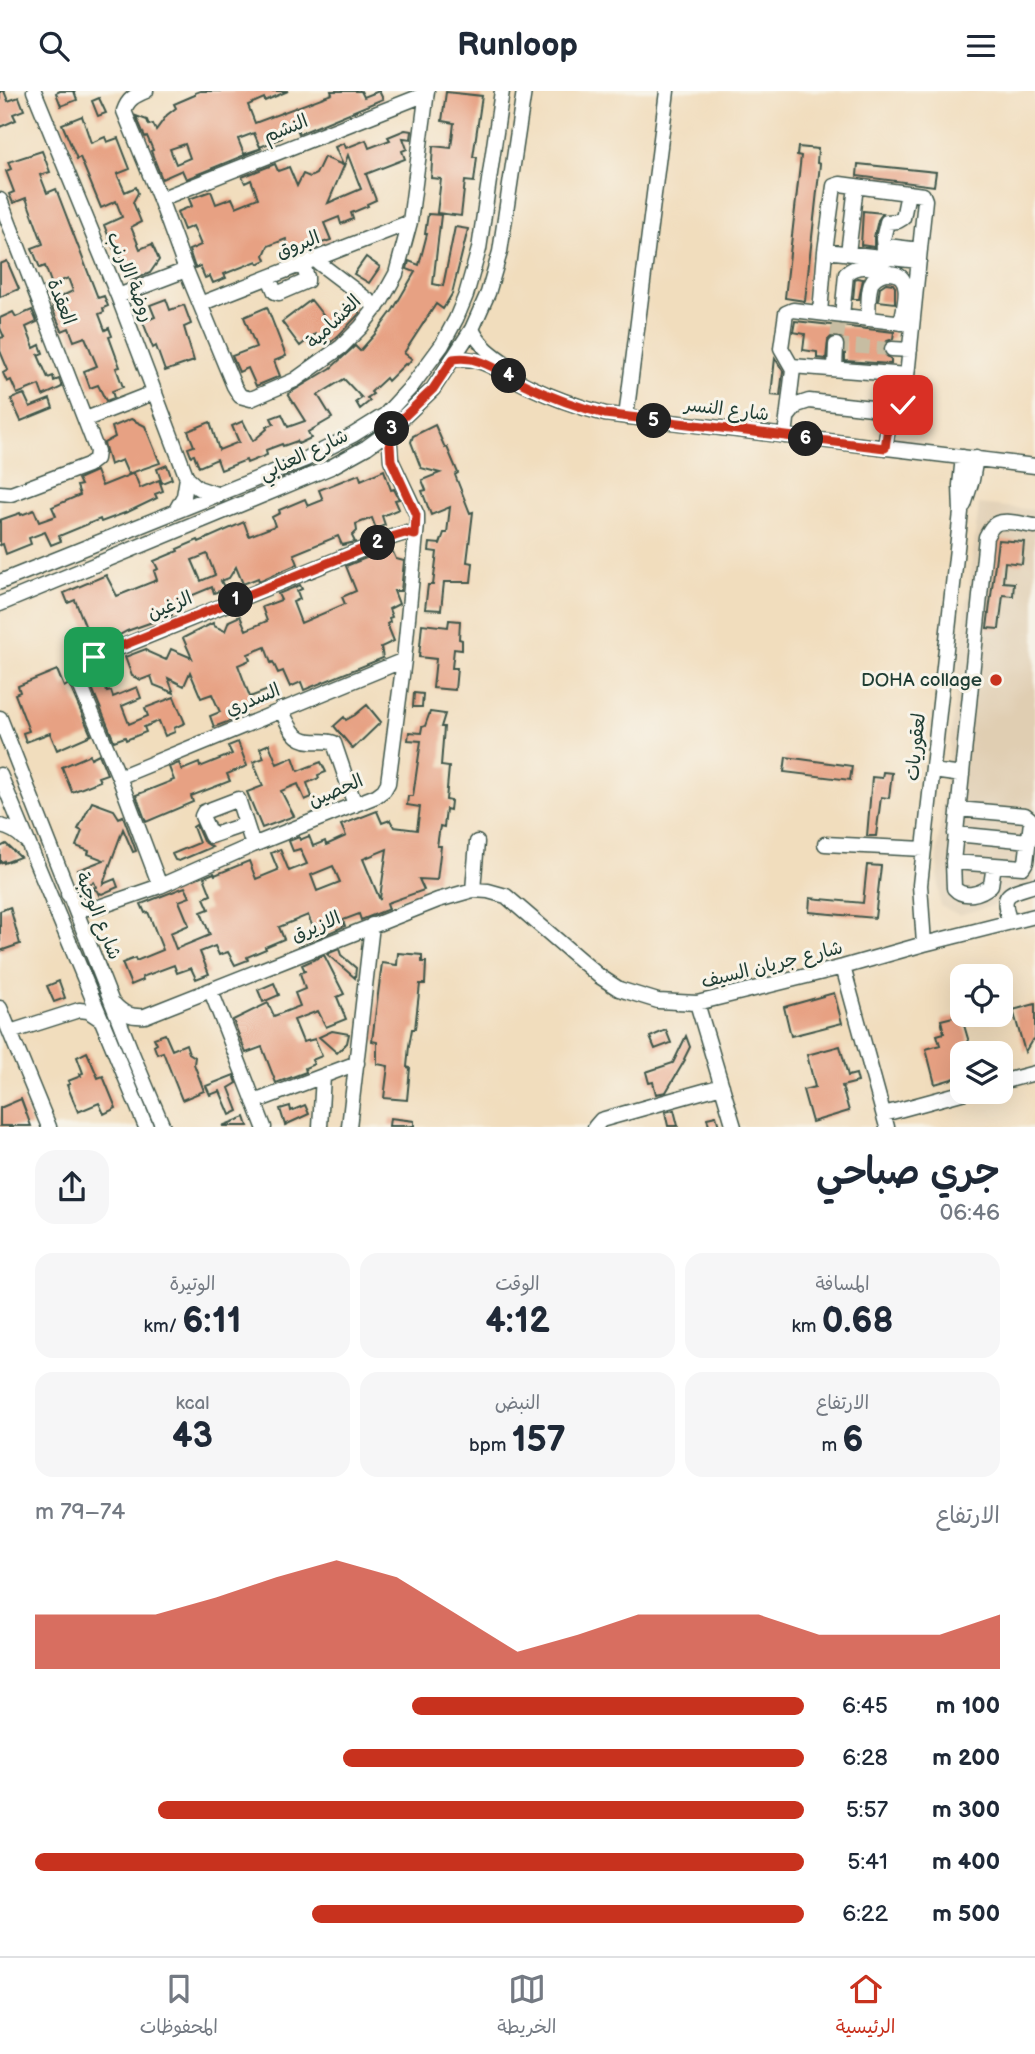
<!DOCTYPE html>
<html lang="ar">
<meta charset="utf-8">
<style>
body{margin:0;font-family:"Balsamiq Sans","Playpen Sans Arabic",sans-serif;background:#f6f6f7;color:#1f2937;direction:rtl;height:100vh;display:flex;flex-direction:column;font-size:26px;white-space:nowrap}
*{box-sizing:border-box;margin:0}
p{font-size:23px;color:#747a83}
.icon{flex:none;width:38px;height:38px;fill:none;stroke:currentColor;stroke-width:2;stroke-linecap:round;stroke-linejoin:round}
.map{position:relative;height:1036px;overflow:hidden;direction:ltr}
.panel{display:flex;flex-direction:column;background:#fff;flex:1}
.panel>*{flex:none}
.buttons{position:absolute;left:950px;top:873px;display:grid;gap:14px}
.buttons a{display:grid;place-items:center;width:63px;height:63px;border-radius:14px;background:#fff;box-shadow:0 7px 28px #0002;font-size:35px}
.pin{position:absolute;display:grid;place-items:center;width:60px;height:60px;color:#fff;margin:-30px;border-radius:14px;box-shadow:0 4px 10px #0006}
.km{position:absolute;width:35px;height:35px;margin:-18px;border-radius:50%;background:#222;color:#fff;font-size:19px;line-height:35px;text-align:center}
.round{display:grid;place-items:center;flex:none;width:74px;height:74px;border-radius:21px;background:#f6f6f7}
.overview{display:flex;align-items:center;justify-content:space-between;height:119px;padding:0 35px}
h1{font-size:38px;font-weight:600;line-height:52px}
.stats{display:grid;grid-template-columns:repeat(3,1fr);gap:10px;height:119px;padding:7px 35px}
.stats div{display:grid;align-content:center;border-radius:18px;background:#f6f6f7;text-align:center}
.stats b{font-size:35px;font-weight:600}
.stats small{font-size:19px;font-weight:400}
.stats p{font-size:19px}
.chart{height:196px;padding:14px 35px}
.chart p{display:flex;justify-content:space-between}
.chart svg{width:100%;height:126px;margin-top:7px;fill:#c8321e;opacity:.7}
ul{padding:0 35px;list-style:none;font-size:23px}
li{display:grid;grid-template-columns:112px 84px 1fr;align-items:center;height:52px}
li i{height:18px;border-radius:9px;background:#c8321e}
header{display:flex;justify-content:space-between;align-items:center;height:91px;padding:0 35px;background:#fff;font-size:32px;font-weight:600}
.menu{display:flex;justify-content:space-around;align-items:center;height:98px;border-top:2px solid #e0e1e3;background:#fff;font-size:19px;color:#747a83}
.menu a{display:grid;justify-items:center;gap:4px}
.menu .active{color:#c8321e}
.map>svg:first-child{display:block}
.built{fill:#e0ceb2}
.building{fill:#e7a183;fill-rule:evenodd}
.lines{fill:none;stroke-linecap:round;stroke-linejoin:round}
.minor-tunnel{stroke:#c7bda2;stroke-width:14;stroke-dasharray:14 7;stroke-linecap:butt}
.minor-casing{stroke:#3e5549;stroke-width:17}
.minor{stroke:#fff;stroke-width:14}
.route-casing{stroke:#fff;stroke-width:14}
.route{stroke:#c8321e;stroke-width:9}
.poi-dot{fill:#c8321e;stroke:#f7f3e8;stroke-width:2.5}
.labels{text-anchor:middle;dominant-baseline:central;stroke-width:6;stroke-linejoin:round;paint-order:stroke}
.street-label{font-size:19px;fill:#1f3d34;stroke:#f7f3e8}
.poi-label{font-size:19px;fill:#1f3d34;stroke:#f7f3e8;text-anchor:end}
</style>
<header><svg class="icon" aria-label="menu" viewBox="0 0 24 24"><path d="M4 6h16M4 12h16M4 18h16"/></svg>Runloop<svg class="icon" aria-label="search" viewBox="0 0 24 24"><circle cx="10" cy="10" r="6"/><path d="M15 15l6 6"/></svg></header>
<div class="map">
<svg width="1035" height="1036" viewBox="0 0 1035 1036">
<rect width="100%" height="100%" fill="#f7f3e8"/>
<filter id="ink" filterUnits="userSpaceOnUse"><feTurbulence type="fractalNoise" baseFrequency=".0143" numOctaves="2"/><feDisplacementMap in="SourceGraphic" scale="14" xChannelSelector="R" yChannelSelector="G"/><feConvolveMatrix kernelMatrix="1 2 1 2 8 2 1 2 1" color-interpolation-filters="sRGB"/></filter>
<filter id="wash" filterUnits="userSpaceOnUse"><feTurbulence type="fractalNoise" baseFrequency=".00686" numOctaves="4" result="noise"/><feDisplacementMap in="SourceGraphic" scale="28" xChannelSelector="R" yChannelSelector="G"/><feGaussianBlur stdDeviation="1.57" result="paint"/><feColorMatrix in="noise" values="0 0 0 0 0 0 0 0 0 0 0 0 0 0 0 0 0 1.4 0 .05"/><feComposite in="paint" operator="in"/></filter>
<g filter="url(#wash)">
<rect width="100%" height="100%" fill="#f1ddbd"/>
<path class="built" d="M979,413L1035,419V803L959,824L940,815L937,760Z"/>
<g id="blocks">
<path class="building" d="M0,0H4L8,10L19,6L24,19L13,23L16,29L0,36Z
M60,0H74L77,9L61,15L56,2Z
M200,0H288L265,10L264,7L248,14L255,32L332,3L331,0H361L364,6L379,0L383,8L299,43L295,32L279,38L282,47L260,56L254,42L238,48L244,63L262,57L186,88L182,79L162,88L151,60L153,59L147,45L145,46L136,25L147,29L149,34L153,33L156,39L167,24L176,17L174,13L195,4V2ZM185,53L190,67L176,73L170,58Z
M446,1L482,5L473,66H477L474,91L465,90L461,125L437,122L441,88L431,87L433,55L451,57L454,32L442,30Z
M99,7L106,22L98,25L92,10Z
M82,25L91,52L105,46L107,51L118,47L130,78L117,83L125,101L136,96L138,102L133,111L141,131L131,136L140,158L152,153L159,169L150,182L131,190L118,158L114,159L104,134L122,126L116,110L101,117L80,66L77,68L62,33Z
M405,39L412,40L411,48L403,47L407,58L402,60L405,68L366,83L376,109L367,113L368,115L351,122L353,128L341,133L339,126L324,132L331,149L316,154L317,157L293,166L286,148L268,155L264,164L266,169L258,173L257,170L224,183L226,187L213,192L210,185L205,187L200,175L195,177L189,159L201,154L193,135L184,139L177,121L192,115L189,108L211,100L216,113L232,107L236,116L258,107L251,89L245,92L242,86L275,73L278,80L289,76L297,95L303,83L310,86L316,83L324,66L343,74L335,56L344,52L346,57L366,49L369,57L390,49L388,46ZM348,64L361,98L328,112L344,75Z
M798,56L818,58L817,72L820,73L805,210L785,207L801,65L797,64Z
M42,60L50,81L40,84L47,102L56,98L98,207L104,205L108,215L103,217L104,221L99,223L105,239L109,237L112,245L109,246L120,276L116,277L123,296L112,300L114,307L106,310L98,294L90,297L84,280L97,275L85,246L74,250L69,237L62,240L52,217L53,216L51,210L73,200L68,187L52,194L45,175L40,177L32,157L43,153L26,107L13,112L9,103L14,101L6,80L11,78L8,71Z
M858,73L936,81L934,95L857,85Z
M863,120L883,122L878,129L874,146V156L861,154Z
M428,123L441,124L433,193L443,195L455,136L468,138L452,203L443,218L436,213L404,262L412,268L407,274L405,273L388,290L386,287L371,301L373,303L367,307L370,310L360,318L356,311L362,307L344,288L318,304L332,327L308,341L311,347L298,353L297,350L283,355L282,353L266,359L267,364L247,372L246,369L221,379L217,368L199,376L194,364L191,365L188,357L194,355L188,340L210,331L219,359L239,351L232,335L243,330L253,350L267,338L266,336L274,333L271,327L282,323L288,336L305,330L288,303L331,277L355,255L360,260L375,243L393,219L415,181L407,178L409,170L419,174L427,143H425Z
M366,166L380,176L369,192L354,183Z
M7,170L19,198L0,206V173Z
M857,187L863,188L859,208H853L855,188Z
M886,192L893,193L895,196V212L878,210L880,196Z
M166,208L170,219L184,214L191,233L184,236L194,270L165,280L156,255L153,257L143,231L155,226L150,214Z
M311,209L330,233L349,211L360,222L339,244L326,255L315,243L300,255L282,231Z
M267,216L286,265L274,270L280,285L256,295L248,277L239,281L232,265L256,256L244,226Z
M32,219L37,231L26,236L34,257L40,254L43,262L38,264L48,287L53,285L54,290L59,288L62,296L43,305L39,294L17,303L11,289L7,291L3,282L8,279L0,260V247L4,246L0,237V227L13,221L16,226Z
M795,230L894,241L893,248L887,250L883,257L884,263L891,268V273L845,270V250L837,244L831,246L828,249L826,268L817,267V261L803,259L805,243L793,241Z
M775,267L783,280L780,305L771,304Z
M24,303L30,316L50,308L53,317L21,330L11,308Z
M131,328L145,335L160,372L128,383L122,369L110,374L104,352L115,346L112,336Z
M435,334L445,357L447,356L458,382L455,384L470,422L473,421L467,471L473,472L471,491H444L441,519L425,518L428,494H433L437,461L429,460L430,452L440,453L444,442H447L450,416L431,424L422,400L426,399L422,389L440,382L421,377L411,351L413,345Z
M167,374L172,388L162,392L157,378Z
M384,379L391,399L394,398L399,408L395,409L399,418L382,425L385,434L376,438L372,427L356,433L357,440L352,445L355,451L342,454L338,445L294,463L298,473L259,490L258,487L243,493L236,476L229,487L221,490L225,498L214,502L212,496L188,506L190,512L171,520L172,524L127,540L118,545L119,547L96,556L92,547H90L75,509L68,512L64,502L106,484L117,505L157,489L154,480L158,478L154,470L178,460L177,458L198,449L199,451L244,431L249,445L275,435L272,426L280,422L279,419L305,408L308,415L323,409L319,399L359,383L361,389ZM207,463L215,484L201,490L192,469Z
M96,380L102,395L134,382L140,397L159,389L163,400L155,403L157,407L130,420L101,431L100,428L59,445L61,450L51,454L45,441L29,447L31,453L6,463L3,453L0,454V429L20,422L21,424L34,419L39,431L56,425L52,416L80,404L77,395L81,394L78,388Z
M998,449L1024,451L1022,473L1005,471L1003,491L1014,492L1013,505L1003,504L999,538L987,537Z
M391,457L396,468L404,470L401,500H394L399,513L389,518L392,526L389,527L390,531L387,533L394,550L381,556L383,567L304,599L301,591L290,596L283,580L278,582L273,571L271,572L265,556L248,563L250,569L238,574L250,606L268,599L272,608L241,620L243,625L214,636L210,625L220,621L212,603L201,607L190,581L184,595L168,587L174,602L154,594L151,585L141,589L132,585L125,566L146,558L148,561L166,569L171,558L192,567L183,547L213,532L214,535L225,540L229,530L240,525L246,539L267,530L262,516L281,509L278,503L300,494L302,498L297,500L300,508L293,511L301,532L345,513L342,506L356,500L346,475Z
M449,529L460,530L459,548L462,549V559L454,558L452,577H457L455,599L433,597L436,568L419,566L422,533L448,536Z
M57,579L64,596L69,593L91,644L57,659L50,642L26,651L23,642L29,640L15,603L20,601L18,595Z
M104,593L107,601L111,600L113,606L137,596L141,607L122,615L129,633L148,625L145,617L174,606L185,632L174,637L175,641L165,645L159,630L144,636L146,641L126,649L125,646L114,650L92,597Z
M414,602L423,603L422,616H413Z
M367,614L381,631L353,658L334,635L344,626L346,629L355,624Z
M430,621L445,623L441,636H444L441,675L449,676L446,709L451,710L450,719L446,718L444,736L440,735L437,755H441L437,789L419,788L424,799L387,812L389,818L361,829L359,823L343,829L345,835L317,847L308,824L279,836L284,848L265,856L266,858L247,866L248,869L235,874L228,861L219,864L215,855L200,861L209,883L196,888L191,877L177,882L174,874L142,886L143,889L131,894L122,872L135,867L136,870L163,859L148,821L145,822L141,813L185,796L190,806L179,810L189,834L170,842L176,858L210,844L201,821L209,818L204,807L211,804L204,786L214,782L215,784L249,770L256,788L278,779L271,762L280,758L289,780L307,773L300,758L293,760L289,750L299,746L300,749L309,745L313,755L325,750L326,754L346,745L341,734L377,720L382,732L390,729L394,736L417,739L420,716L407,714L408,705H413L421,650L408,649L409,641L421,642L422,636L425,635ZM387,758L381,799L380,809L363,768ZM333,775L340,791L317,800L311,784Z
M238,651L247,675L227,683L230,690L191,705L193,711L146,731L136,704L174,689L169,676L179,672L182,679L199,672L200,676L232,663L228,655Z
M269,653L277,673L293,666L298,680L321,671L326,681L318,684L319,687L307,692L312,706L305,709L298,693L281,700L294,725L262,737L247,701L263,695L253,671L264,667L260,657Z
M99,663L107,683L98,686L100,690L72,701L62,676L90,664L91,667Z
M786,666L852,675L850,689L784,681Z
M883,681L892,682L889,707L881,706L876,745H867L872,686L882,687Z
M92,711L114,719L119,727L123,725L136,760L133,761L123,738L103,793L115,788L118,796L102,803L100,802L99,804L97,800L92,797L96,796L94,791L84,795L78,779L104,769L88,763L89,760L76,755L82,740L78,738Z
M196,734L203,750L212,756L179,770L175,769L172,763L199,752L193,736Z
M6,753L20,766L4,772V770L0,772V756Z
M867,774L881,775L875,827L809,821L810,807L863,812Z
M10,816L20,853L0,860V820Z
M339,858L341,864L356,877L355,887L327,863Z
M398,862L422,864V871H426L425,893H420L415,938H412L409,955L407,976L410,977L407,1009L384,1007L388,975L377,973V951L372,950L382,872L397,874Z
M324,864L344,903L337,906L346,928L326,936L318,920L294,929L303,951L315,948L322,965L312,969L314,973L305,977L306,981L276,992L262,956L246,962L233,929L268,912L274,925L300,915L295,902L305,898L300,882L305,880L302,874Z
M59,890L65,907L54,911L47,895Z
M274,892L279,904L263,911L258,899Z
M834,902L842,932L791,945L784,916Z
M1035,913V948L1032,949L1025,961L1013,919Z
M961,924L971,958L962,960V985L935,993L926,958L940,954L937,944L944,942L941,929Z
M666,939L671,952L655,958L650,946Z
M332,940L349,943L347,952L337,962L319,946Z
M165,943L172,959L186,953L189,962L195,966L194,973L204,1000L182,1009L163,961L157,963L154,955L157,953L154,947Z
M686,945L690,956L684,968L685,969L666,1001L656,1003L653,991L649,992L646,981L673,972Z
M840,955L848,985L856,983L858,991L842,995L849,1020L812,1031L803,999L815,996L807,964Z
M87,961L98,987L103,985L116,1017L104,1023L99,1012L78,1021L67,994L70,993L68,990L81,985L80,983L83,982L77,966Z
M234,984L237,992L229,997L238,1020L230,1024L220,1000L210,1004L206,995Z
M21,1008L31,1035H0V1017Z
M305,1014L309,1023L285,1034L280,1018L290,1015L291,1020Z
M674,1019L678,1035H668L665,1021Z
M716,1025L719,1035H709L707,1027Z
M245,1026L248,1035H222Z
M390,1027L414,1030V1035H389Z"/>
</g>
</g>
<g filter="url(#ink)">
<use href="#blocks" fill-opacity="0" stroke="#3e5549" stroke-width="2"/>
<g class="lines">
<path class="minor-tunnel" d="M839,232L836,254L892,258"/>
<defs>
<path id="minor" d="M34,0L118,205L187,387L198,397L219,404
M146,0C134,5 128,8 124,20L160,108L186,179L234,295L240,305L251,308L295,289L341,256L361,236L381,210L396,183L410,131L427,0
M160,108L426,3
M0,109L97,360L96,368L88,374L11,403L0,402
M884,158L883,148L887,131L898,130L903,127L908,102
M825,160L919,170
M848,162L856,95
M883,165L884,158L887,155L920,159
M315,169L377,216
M269,187L275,201L279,202L307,190V186L303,174
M118,205L186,179
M200,213L410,131
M820,222L825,160L834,95L840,93L923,104L925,109L905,305L903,314L889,330L885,357
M842,225L846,183C856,172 875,176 888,181
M868,228C869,217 867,198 873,189C877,185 882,182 888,182C915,181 904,216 901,232
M472,238C481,258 498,267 515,279
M892,258L910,259
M453,269C482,263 504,284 528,295C553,307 579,316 605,323L1035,375
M792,275L907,284
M835,278L836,254
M789,324L797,314L809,310L872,317L889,330
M626,326L667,0
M86,328L155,301
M785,345L793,278L781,257L786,222L793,219L912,233
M964,414L972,389L976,367
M175,421L184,405L187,387
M0,491L306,368L353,344L385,324L411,296L442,254L456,228L466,204L479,158L502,0
M0,513L331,376L367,356L389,340L433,298L472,238L488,202L500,161L524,0
M281,618C288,633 293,649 311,650C320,651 326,649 334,652L355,714
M0,627L131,960L163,1036
M933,680L962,684
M0,684L146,1036
M119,686L404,569
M246,733L211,745L202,725L204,721L238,708L253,754
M0,735C11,737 18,741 25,749
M955,743L1029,750
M825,753L924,758
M953,771L1023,776L1026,771L1031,731L1030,728L1025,724L958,718
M994,774L991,794C981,803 964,808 954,797L953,771L986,446C988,442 990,438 993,435C1001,426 1024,434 1035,435
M160,795L119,686L78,589C79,576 84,573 94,567L395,445L405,442L415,444
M473,799L477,751
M68,803L80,815L87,817L99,816L160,795L253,754L376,705L384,699L388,692L404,569L417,433V424L391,369L389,340
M1010,831C999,801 1009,802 1035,794
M924,853L920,794L961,421L960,394L963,366
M843,876L887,1036
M211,900L264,1036
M697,912L734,1036
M114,913C123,923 131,926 145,925L438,809L473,799L488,800L506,805L599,885L619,898L658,910L697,912L843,876L924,853L1035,825
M0,917L49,1036
M10,941L79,919L88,920L103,930
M1001,991L1035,982
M254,1011L357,972
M884,1023L965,1001
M320,1036L323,985
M349,1036L372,834
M595,1036L601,1029L722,995"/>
</defs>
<use href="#minor" class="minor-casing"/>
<use href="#minor" class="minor"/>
</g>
</g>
<g class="lines" filter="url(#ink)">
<defs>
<path id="route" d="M94,566L395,445L405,442L415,444L416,424L391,369L389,340L433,298L453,268C482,263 503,284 528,295C553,307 578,316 605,323L885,357L889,330L903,314"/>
</defs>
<use href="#route" class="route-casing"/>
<use href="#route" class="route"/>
</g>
<circle class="poi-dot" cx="996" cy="589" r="7"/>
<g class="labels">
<g class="street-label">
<text transform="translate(286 38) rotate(-22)">النشم</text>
<text transform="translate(298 154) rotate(-21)">البروق</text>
<text transform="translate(130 186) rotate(68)">روضة الارنب</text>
<text transform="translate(61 211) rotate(69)">العقدة</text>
<text transform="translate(334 231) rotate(-44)">الغشامية</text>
<text transform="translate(727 319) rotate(7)">شارع النسر</text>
<text transform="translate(304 364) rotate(-25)">شارع العنابي</text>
<text transform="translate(170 515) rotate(-22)">الزغين</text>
<text transform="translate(253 609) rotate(-22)">السدري</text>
<text transform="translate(916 656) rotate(-84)">لعقوريات</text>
<text transform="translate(336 700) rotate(-23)">الحصين</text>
<text transform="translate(98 825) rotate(68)">شارع الوجبة</text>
<text transform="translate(316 836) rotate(-22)">الازيرق</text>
<text transform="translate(772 874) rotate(-14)">شارع جريان السيف</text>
</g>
<g class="poi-label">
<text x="982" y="589">DOHA collage</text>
</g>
</g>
</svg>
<div class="buttons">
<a><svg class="icon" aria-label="locate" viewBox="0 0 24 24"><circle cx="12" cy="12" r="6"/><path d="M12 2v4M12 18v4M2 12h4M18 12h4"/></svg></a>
<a><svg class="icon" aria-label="layers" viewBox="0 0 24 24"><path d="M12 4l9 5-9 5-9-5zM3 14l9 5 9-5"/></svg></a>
</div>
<div class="pin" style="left:94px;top:566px;background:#1e9e55"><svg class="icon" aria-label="arrive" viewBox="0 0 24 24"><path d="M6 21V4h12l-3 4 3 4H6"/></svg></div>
<div class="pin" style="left:903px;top:314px;background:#d93025"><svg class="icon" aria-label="check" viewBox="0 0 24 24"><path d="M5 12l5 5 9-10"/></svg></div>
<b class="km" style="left:236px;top:509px">1</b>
<b class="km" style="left:378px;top:452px">2</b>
<b class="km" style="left:392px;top:338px">3</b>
<b class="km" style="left:509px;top:285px">4</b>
<b class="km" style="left:654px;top:330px">5</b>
<b class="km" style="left:806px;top:348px">6</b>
</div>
<section class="panel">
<div class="overview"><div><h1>جري صباحي</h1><p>06:46</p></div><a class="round"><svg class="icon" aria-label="share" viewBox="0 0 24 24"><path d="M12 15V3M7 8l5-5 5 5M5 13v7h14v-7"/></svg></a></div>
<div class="stats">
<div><p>المسافة</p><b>0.68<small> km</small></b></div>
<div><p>الوقت</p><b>4:12</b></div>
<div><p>الوتيرة</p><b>6:11<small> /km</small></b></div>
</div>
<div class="stats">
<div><p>الارتفاع</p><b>6<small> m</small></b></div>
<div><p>النبض</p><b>157<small> bpm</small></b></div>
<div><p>kcal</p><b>43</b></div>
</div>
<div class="chart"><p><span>الارتفاع</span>74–79 m</p>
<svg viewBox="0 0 160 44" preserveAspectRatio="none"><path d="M0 44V25L10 25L20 25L30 19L40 12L50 6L60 12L70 25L80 38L90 32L100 25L110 25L120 25L130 32L140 32L150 32L160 25V44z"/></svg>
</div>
<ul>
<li><b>100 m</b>6:45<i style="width:51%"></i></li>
<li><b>200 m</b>6:28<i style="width:60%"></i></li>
<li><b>300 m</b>5:57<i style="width:84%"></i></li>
<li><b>400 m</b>5:41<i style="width:100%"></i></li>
<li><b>500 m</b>6:22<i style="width:64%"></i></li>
</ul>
</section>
<nav class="menu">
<a class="active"><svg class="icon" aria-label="home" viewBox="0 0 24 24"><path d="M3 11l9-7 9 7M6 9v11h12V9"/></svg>الرئيسية</a>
<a><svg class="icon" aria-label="map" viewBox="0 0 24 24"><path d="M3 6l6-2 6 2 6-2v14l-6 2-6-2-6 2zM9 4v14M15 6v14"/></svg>الخريطة</a>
<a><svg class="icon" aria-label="saved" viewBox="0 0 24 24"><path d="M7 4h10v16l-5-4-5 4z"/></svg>المحفوظات</a>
</nav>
